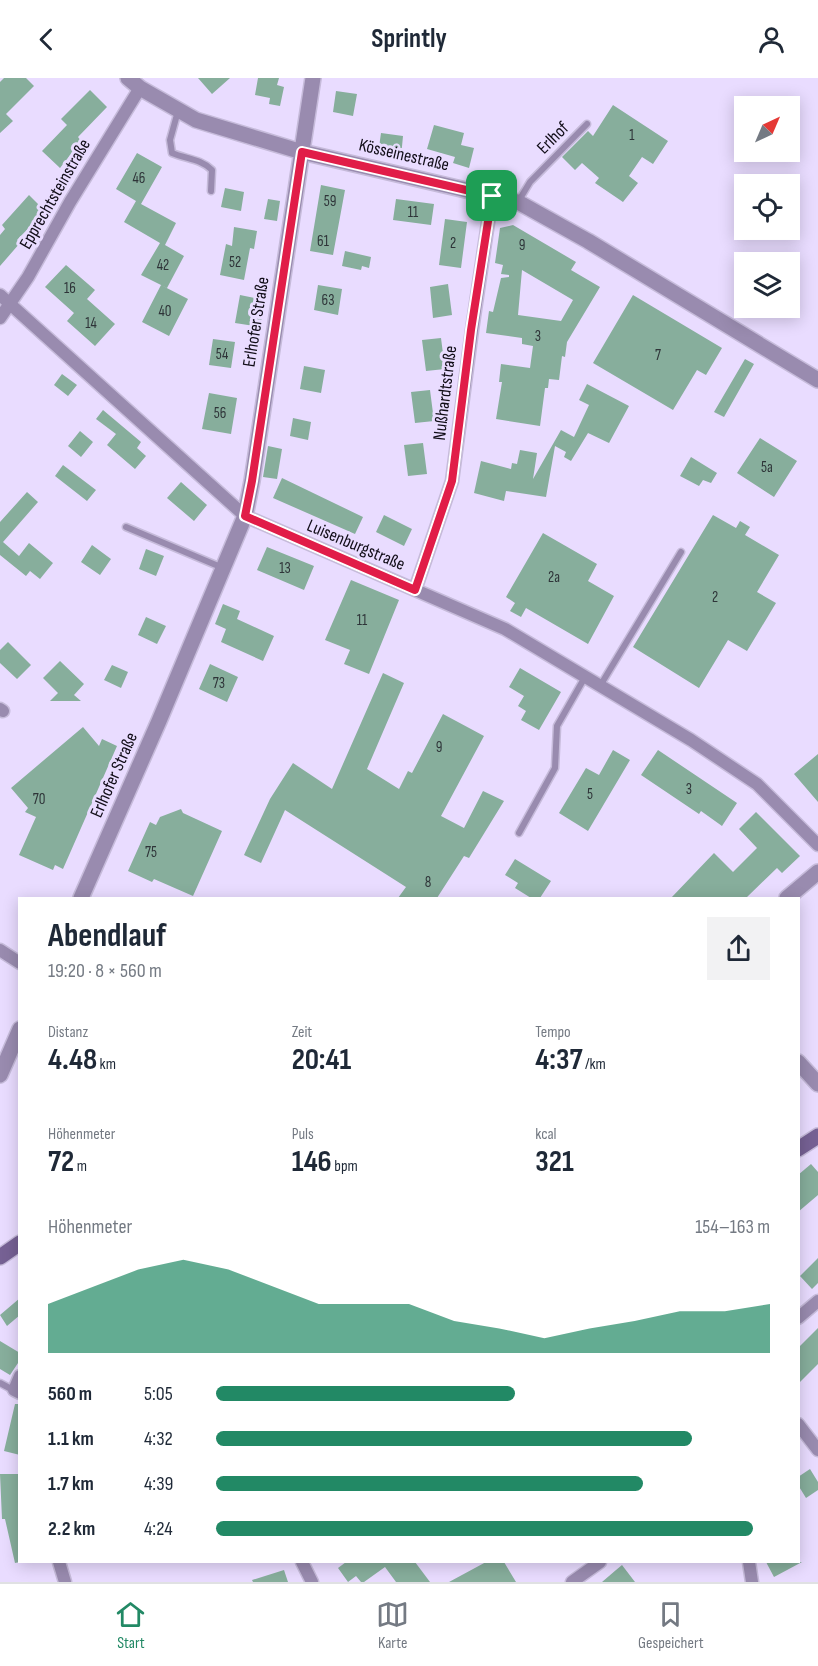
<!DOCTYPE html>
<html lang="de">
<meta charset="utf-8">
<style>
body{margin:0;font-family:"Sofia Sans Condensed",sans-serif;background:#f2f2f3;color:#1f2937;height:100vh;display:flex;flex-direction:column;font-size:22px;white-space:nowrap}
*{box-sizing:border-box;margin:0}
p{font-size:20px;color:#747a83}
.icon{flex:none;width:33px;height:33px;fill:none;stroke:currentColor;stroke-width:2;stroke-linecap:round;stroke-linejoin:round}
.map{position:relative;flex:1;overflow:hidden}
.details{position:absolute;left:18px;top:819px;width:782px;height:666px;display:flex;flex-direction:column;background:#fff;border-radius:0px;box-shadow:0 3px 15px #0003}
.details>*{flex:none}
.needle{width:39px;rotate:44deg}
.fabs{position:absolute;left:734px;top:18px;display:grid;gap:12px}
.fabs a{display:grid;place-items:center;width:66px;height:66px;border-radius:0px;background:#fff;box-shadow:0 3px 15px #0003;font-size:30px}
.pin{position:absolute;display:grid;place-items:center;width:51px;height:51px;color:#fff;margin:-26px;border-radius:12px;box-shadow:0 3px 9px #0006}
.round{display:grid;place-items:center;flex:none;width:63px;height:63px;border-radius:0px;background:#f2f2f3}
.overview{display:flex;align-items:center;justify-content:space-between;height:102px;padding:0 30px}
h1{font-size:33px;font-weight:700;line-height:45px}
.stats{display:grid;grid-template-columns:repeat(3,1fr);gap:9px;height:102px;padding:6px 30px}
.stats div{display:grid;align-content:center}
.stats b{font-size:30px;font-weight:700}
.stats small{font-size:16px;font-weight:400}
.stats p{font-size:16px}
.chart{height:168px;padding:12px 30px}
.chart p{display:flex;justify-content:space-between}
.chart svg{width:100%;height:108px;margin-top:6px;fill:#228965;opacity:.7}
ul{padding:0 30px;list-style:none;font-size:20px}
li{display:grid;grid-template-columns:96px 72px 1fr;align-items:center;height:45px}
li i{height:15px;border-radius:8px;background:#228965}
header{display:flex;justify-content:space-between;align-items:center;height:78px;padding:0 30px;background:#fff;font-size:27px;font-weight:700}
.tab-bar{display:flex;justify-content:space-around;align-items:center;height:84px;border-top:2px solid #e0e1e3;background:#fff;font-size:16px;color:#747a83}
.tab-bar a{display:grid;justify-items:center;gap:3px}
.tab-bar .on{color:#228965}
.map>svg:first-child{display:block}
.building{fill:#87ae9c;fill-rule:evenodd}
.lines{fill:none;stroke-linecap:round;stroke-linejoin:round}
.service-casing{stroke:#c6bbda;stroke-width:9}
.minor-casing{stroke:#c6bbda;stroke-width:15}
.tertiary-casing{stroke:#c6bbda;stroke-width:18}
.secondary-casing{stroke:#c6bbda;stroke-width:18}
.service{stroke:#998baf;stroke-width:6}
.minor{stroke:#998baf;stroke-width:12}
.tertiary{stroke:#998baf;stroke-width:15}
.secondary{stroke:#766194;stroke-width:15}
.route-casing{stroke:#fff;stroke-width:12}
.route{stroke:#e11d48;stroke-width:8}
.labels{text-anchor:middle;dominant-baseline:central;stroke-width:6;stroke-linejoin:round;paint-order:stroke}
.number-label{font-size:15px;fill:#2e3438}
.street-label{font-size:18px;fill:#100c17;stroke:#e9dcff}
</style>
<header><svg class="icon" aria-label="back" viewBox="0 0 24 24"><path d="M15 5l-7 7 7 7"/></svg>Sprintly<svg class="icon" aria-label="person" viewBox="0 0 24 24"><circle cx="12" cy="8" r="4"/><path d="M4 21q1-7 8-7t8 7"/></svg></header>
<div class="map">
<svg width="818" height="1504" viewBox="0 0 818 1504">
<rect width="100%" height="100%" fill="#e9dcff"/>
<path class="building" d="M4,0H26L34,8L6,36L13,43L0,55V4Z
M198,0H230L212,16Z
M258,0H279L277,7L284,9L280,28L269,26L270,20L255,17Z
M90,12L107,29L78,59L81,63L60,90L42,73L67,47L61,41Z
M336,13L357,16L353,38L333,34Z
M613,27L668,63L653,86L642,79L629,98L638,105L623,124L595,105L599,100L582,85L575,92L562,79L588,53L593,58Z
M434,47L464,55L461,67L474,70L469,90L453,85L455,79L427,71Z
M381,55L403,58L401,79L378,76Z
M137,75L162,89L141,126L176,145L165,167L184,178L167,210L141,197L160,165L124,144L136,123L116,111Z
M321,107L345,112L333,177L310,173Z
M225,110L244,114L241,133L221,129Z
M29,117L45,133L17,162L20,165L0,188V157L5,151L2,147Z
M268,121L280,123L277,143L264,141Z
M396,121L434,126L431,147L393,142Z
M445,141L467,144L461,190L439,187Z
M513,147L576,184L571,192L600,209L567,264L565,279L562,278L559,302L549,301L548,310H545L540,348L496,341L502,304H499L501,286L530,290L533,268L522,266V260L486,255L489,233L493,234L501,200L509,199V197L501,196L503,187L495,185L500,150ZM522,192L573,222L561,243L518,237Z
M234,149L257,153L254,171L250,170L244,202L220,197L226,166L232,168Z
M345,173L371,179L369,190L362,188L361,192L342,188Z
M66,187L95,212L87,221L115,246L95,268L67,243L74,235L45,209Z
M448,206L452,237L433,240L430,209Z
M161,207L188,221L169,258L142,244Z
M318,207L342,211L338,237L314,232Z
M240,217L265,222L260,249L235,245Z
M633,217L722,270L706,297L697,292L673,332L593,285Z
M441,260L445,291L426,293L422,262Z
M213,261L235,264L231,290L209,287Z
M745,281L754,286L724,339L714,334Z
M304,288L325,292L321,315L300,311Z
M62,296L77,307L68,318L54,307Z
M587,306L629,328L609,365L588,355L571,383L564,379L566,374L555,368L546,419L506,413L504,423L474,415L481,383L511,391L512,385L517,386L520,372L537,375L533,401L561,352L574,359L589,327L579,322Z
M430,312L434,343L415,345L411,314Z
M209,315L237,320L231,356L202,351Z
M103,332L141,364L137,370L146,378L135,391L107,367L116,356L96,341Z
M293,340L311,344L308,362L290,358Z
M80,353L93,364L81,379L68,368Z
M760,360L797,383L774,419L737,395Z
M423,365L427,396L408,398L404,367Z
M268,368L282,371L277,401L263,399Z
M691,379L717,395L711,405L703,402L699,408L680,398Z
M63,387L96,412L87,423L55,398Z
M282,400L363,439L355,456L273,420Z
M181,404L207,427L194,443L167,420Z
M27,414L38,424L3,464L19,478L29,465L53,485L40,501L30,493L26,498L0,477V444Z
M384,437L412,451L404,468L376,454Z
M713,437L736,450L740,443L750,449L745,457L779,477L757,514L776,525L747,573L728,562L699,610L633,569Z
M543,455L597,486L588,503L614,518L588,566L526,530L521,539L510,533L515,525L506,519Z
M92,467L111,481L100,497L81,484Z
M267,469L314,488L304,512L257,492Z
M146,471L164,478L156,498L139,491Z
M351,502L399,522L369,596L344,586L350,572L325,562Z
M223,526L240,533L237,541L274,558L263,583L221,564L226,551L215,546Z
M146,539L166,548L157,566L138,557Z
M8,564L31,587L17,601L0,585V572Z
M60,583L84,606L74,617L81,623H50L58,615L43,600Z
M210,586L238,599L227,624L199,611Z
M112,587L128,594L121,610L104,602Z
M520,590L561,614L539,652L521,642L526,633L518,628L524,618L509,609Z
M383,595L404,605L367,691L399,711L408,693L412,695L443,636L484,658L441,738L464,750L483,713L504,723L469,780L464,778L437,820H398L406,809L285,732L261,785L244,777L270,721L293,685L332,711Z
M83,649L99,668L102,661L117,668L63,791L55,787L53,792L19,777L36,739L25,734L28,730L11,710Z
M613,672L630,682L588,753L559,735L586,690L599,697Z
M658,672L737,725L722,748L701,733L699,736L641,697Z
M818,676V724L794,696Z
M181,731L183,735L222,753L193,818L154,801L152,804L128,793L150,744L156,747L160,739Z
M756,734L800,778L782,795L777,790L746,820H671L714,775L733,794L757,770L739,751Z
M515,781L551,803L540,820H531L515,810L518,805L505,797Z
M811,1086L818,1094V1117L798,1134V1097Z
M818,1180V1205L812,1211L800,1198Z
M20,1220V1237L7,1248L0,1237Z
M818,1250V1286L798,1306V1270Z
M0,1263L20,1275V1282L10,1297L0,1291Z
M15,1326H20V1377L4,1373Z
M810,1391L818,1404V1412L806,1420L798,1407V1399Z
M0,1396H20V1484L15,1485L5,1441H2Z
M346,1484H415L430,1504H396L385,1489L364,1504H361L356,1498L348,1504L338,1490Z
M486,1484H504L516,1504H449Z
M766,1484H802L774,1499Z
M622,1487L635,1504H602L616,1492Z
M284,1492L288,1504H253L252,1502Z"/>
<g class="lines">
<defs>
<path id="service" d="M178,33L170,62L172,75C186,81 201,81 212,92L211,113
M518,124L530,104L587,46
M126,449L223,490
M600,608L681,474
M519,755L555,690L557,648L585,599
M0,1305L13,1312"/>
<path id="minor" d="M0,217L245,438L505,551L691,662L757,706L818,767
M0,240L28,199L70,124L140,10
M415,512L452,403L472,252L492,118
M0,631L3,633
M0,872L20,885
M798,1240L818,1223
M20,1298L14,1312L20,1315
M798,1346L818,1372
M59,1484L65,1504
M302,1484L312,1504
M749,1484L752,1504
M572,1504L600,1484"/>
<path id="tertiary" d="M128,0L140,10L196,42L302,74L518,124L588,163L818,302
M81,820L159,643L245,438L252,403L313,0
M787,820L818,794
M798,984L818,1006
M0,997L20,951"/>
<path id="secondary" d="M798,1071L818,1058
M0,1179L20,1165"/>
</defs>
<use href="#service" class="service-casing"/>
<use href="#minor" class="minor-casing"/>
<use href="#tertiary" class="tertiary-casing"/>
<use href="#secondary" class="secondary-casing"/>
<use href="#service" class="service"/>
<use href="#minor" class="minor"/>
<use href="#tertiary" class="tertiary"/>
<use href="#secondary" class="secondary"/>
</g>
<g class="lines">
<defs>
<path id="route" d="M302,74L492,118L471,252L452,403L415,512L245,438L252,403Z"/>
</defs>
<use href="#route" class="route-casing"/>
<use href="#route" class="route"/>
</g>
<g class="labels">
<g class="number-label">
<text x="632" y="57">1</text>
<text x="139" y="100">46</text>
<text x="330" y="123">59</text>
<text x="413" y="134">11</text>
<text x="323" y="163">61</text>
<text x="453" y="165">2</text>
<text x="522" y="167">9</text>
<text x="235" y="184">52</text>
<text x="163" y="187">42</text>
<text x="70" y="210">16</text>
<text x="328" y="222">63</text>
<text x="165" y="233">40</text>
<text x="91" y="245">14</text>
<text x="538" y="258">3</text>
<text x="222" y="276">54</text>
<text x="658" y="277">7</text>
<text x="220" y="335">56</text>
<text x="767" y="389">5a</text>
<text x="285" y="490">13</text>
<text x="554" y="499">2a</text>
<text x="715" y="519">2</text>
<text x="362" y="542">11</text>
<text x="219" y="605">73</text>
<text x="439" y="669">9</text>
<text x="689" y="711">3</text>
<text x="590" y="716">5</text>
<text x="39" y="721">70</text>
<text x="151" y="774">75</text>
<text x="428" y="804">8</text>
</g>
<g class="street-label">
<text transform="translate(553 60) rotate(-45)">Erlhof</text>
<text transform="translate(404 77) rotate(13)">Kösseinestraße</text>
<text transform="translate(55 116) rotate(-60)">Epprechtsteinstraße</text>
<text transform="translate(256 244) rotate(-81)">Erlhofer Straße</text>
<text transform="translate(445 315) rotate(-83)">Nußhardtstraße</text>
<text transform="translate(356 467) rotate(23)">Luisenburgstraße</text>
<text transform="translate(114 697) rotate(-66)">Erlhofer Straße</text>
</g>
</g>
</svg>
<div class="fabs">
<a><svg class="needle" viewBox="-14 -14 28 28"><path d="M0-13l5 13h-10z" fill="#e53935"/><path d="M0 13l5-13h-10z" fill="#747a83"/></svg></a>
<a><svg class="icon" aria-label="locate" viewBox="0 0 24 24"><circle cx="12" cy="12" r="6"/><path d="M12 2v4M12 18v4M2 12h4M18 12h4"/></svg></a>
<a><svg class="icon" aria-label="layers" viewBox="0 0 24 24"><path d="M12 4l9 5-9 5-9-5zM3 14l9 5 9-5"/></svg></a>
</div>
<div class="pin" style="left:492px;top:118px;background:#1e9e55"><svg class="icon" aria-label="arrive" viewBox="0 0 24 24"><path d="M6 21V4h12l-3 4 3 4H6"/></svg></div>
<section class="details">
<div class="overview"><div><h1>Abendlauf</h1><p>19:20 · 8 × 560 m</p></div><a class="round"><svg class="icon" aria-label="share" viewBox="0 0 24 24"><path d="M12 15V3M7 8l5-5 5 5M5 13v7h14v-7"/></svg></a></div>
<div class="stats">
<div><p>Distanz</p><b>4.48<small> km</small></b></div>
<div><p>Zeit</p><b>20:41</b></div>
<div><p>Tempo</p><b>4:37<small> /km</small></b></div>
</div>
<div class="stats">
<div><p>Höhenmeter</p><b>72<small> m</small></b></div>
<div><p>Puls</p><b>146<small> bpm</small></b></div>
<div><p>kcal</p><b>321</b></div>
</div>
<div class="chart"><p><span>Höhenmeter</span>154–163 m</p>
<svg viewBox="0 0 160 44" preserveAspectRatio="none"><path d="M0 44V24L10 17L20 10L30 6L40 10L50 17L60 24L70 24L80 24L90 31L100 34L110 38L120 34L130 31L140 27L150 27L160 24V44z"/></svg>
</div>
<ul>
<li><b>560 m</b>5:05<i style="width:54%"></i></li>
<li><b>1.1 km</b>4:32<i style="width:86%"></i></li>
<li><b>1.7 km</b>4:39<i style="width:77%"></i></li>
<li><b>2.2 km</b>4:24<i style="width:97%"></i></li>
</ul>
</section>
</div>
<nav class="tab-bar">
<a class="on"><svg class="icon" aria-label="home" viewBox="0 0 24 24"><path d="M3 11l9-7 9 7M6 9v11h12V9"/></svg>Start</a>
<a><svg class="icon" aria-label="map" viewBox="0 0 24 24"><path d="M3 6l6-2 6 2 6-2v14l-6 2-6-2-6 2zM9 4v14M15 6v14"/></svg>Karte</a>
<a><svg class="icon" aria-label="saved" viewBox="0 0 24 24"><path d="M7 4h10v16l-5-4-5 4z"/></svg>Gespeichert</a>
</nav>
